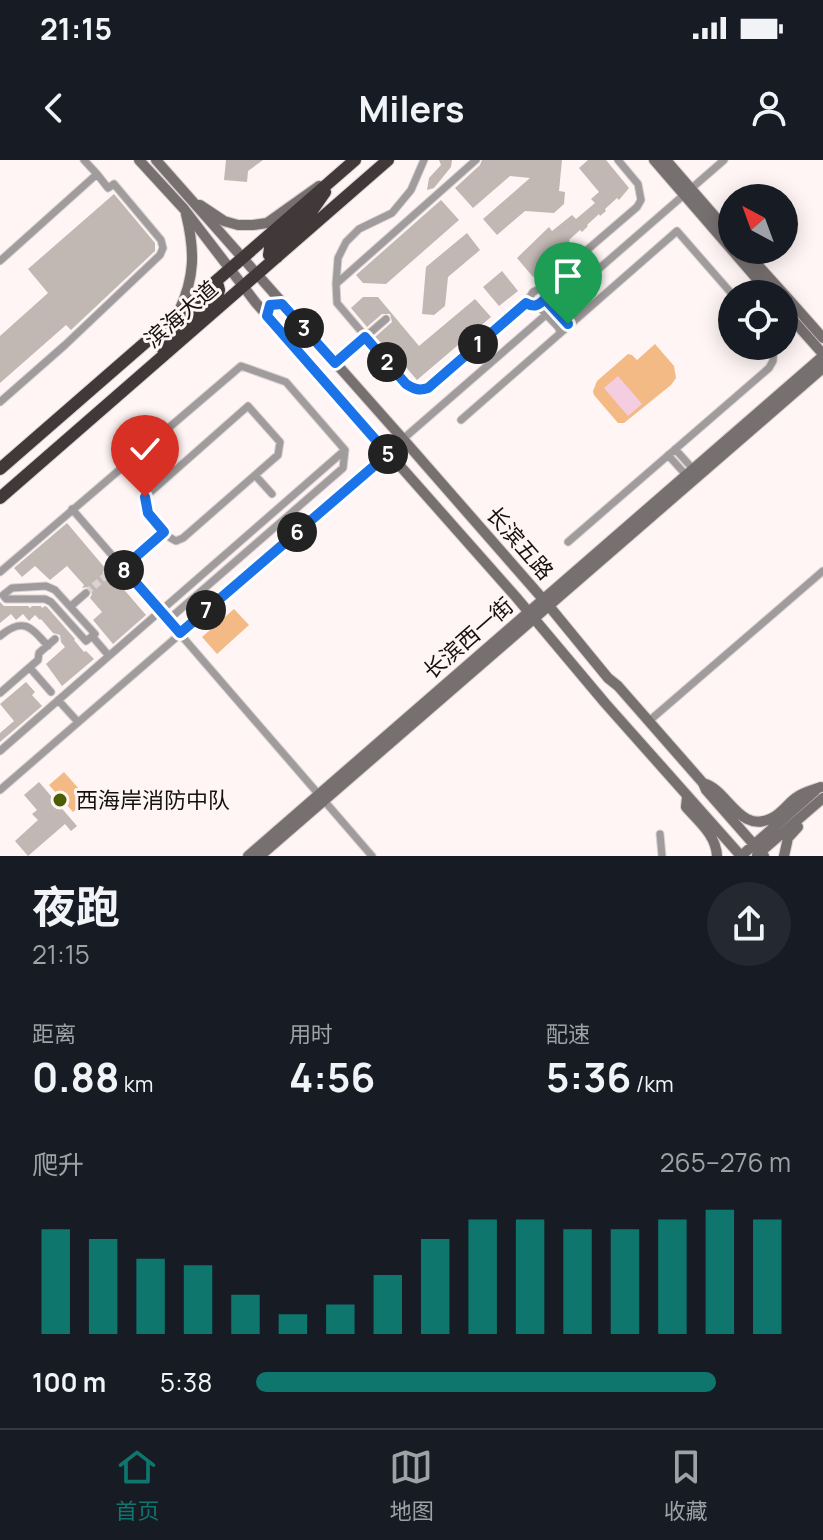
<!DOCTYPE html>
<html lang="zh">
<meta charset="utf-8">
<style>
body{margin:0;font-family:Manrope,"Noto Sans SC",sans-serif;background:#242831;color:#f1f3f6;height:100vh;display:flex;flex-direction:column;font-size:30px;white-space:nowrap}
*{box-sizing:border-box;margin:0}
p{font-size:26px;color:#9ea1a6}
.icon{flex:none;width:44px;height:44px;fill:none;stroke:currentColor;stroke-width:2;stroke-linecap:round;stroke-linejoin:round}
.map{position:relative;height:696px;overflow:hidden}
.drawer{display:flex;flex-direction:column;background:#171b24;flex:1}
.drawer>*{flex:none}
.needle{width:52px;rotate:319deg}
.fabs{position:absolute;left:718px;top:24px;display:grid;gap:16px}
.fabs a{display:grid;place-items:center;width:80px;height:80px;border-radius:50%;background:#171b24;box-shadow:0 4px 20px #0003;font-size:40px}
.pin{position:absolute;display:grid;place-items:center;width:68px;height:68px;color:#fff;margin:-82px -34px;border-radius:50% 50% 50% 0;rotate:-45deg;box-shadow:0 0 8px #0007}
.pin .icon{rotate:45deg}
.km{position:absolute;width:40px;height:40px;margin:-20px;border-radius:50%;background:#222;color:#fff;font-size:22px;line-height:40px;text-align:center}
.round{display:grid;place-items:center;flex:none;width:84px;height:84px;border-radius:42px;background:#242831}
.head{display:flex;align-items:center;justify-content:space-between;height:136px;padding:0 32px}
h1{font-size:44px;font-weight:700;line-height:60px}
.metrics{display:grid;grid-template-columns:repeat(3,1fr);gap:12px;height:136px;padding:8px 32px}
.metrics div{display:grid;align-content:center}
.metrics b{font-size:40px;font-weight:700}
.metrics small{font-size:22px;font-weight:400}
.metrics p{font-size:22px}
.chart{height:224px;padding:16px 32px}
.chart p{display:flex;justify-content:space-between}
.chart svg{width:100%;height:144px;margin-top:8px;stroke:#0f766e;stroke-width:6}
ul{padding:0 32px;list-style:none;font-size:26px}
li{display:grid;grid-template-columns:128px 96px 1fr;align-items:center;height:60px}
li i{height:20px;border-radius:10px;background:#0f766e}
.status{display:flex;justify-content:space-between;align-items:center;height:56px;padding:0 40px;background:#171b24;direction:ltr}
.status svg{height:22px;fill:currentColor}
header{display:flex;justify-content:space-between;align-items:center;height:104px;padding:0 32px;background:#171b24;font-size:36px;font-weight:700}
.tab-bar{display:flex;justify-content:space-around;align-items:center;height:112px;border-top:2px solid #363941;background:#171b24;font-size:22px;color:#9ea1a6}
.tab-bar a{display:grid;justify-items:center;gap:4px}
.tab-bar .on{color:#0f766e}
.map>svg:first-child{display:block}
.green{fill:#f3ba86}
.water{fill:#f4cde1}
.building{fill:#c1b7b3}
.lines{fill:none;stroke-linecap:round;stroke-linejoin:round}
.street-tunnel{stroke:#dbd3d2;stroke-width:7;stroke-dasharray:7 3.5;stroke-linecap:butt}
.street-casing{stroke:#d9d1d0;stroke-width:9}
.secondary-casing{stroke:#d9d1d0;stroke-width:12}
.highway-casing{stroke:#d9d1d0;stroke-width:14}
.street{stroke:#a09c9d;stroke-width:7}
.secondary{stroke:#777071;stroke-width:10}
.highway{stroke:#41383a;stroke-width:12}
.route-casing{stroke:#fff;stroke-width:16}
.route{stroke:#1a73e8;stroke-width:10}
.poi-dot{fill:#4d5e01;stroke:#fef5f4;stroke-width:3}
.labels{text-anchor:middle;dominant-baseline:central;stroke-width:6;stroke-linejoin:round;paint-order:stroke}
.street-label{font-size:22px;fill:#141110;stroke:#fef5f4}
.poi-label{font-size:22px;fill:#141110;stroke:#fef5f4;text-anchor:start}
</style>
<div class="status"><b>21:15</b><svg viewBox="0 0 49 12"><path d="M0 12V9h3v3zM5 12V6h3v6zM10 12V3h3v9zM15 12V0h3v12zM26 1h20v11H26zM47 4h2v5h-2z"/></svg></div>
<header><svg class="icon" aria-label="back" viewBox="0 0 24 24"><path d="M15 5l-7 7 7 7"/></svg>Milers<svg class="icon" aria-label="person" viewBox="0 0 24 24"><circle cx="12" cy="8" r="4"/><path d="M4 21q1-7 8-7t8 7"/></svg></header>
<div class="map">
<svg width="823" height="696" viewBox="0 0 823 696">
<rect width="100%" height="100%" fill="#fef5f4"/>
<path class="green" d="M655,184L674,206L676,218L671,225L624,263H618L594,235L593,231L597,221L628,194L632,195L637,200Z
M234,449L249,465L217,494L202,477Z
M64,612L88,639L73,652L49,625Z"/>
<path class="water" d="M618,216L642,244L628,256L604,228Z"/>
<path class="building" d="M226,0H263L248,11L247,22L224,20Z
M439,0H452L451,7L434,28L427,30L429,18L441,5Z
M482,0H562L559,31L565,32L564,44L554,53L525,51L497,75L483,59L530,18L510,16L473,48L455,28L480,5Z
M588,0H606L629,28L619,40L617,38L605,49L606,51L600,56L599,54L587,65L588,66L582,72L580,70L569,80L570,81L563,88L561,86L549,97L552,101L533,117L517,98L549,67L552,71L572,55L576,59L595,43L591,39L599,32L579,8Z
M114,34L155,83V91L71,170L66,165L0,223V176L48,133L28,109Z
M441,40L459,60L386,124L363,123L356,115Z
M467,73L480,90L448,117L445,146L434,155L422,154L426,107Z
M502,111L518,131L499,146L483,127Z
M363,137H378L419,186L475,139L491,157L417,220L404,205L401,208L375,177L392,162L390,154H382L367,167L351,148Z
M67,363L105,408L103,413L105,418L109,419L114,418L146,455L113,484L93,460L102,452L90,438L92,434L91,429L87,427L82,428L84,425L67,406L50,420L35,406L22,417L14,408Z
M0,442L4,446H28L30,448L32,446H41L42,448L45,446L47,447L75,479L74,480L84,492L86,491L94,499L62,526L46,504L65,487L61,482L60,475L53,473L41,459L40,460L35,455L29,461L23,454L16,460L11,454L0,463Z
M26,522L35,532L32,535L42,546L0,582V573L14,561L0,544Z
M39,622L77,666L71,671L65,664L28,696L15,681L38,660L32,654L37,650L24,635Z"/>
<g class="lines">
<path class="street-tunnel" d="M86,433L109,413"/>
<defs>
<path id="street" d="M424,0L411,30L392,53L359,69L346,82L338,98L336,124L337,143L406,224C414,230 419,231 428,228L526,143L533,132L545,126L637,47L641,40L638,24L618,0
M0,101L97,14L84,0
M336,124L476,0
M545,139L564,162L568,164L571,163
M537,145L558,167L560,171L559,174
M335,203L386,159
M0,242L65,185L160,95L163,88L161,80L114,24L108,28L97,14
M248,246L280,282L278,295L183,378L176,381C161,374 145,353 145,337Z
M461,260L677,71L732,134
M403,279L724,0
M675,289L693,309
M668,295L686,315
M255,315L272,334
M72,349L372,696
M568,382L769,208L773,201L774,186
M123,408L164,372
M0,412L241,206L286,222L345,290L343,308L168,460
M109,413L120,404
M46,426L55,430L95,474L86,481L51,442L45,439H6L3,435L12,428Z
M71,446L86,433
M0,476C23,457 30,466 48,486
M92,476L109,496
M30,508L51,532
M0,533L38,500L39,493L55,479
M58,540L78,562
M649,561L823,411
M0,591L345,290
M0,630L388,294
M660,674L662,696"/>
<path id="secondary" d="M139,0L184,49L256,143L516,437L605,543L741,696
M156,0L403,279L549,446L608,518L618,526L703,623L706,630L764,696
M654,0L770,134
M666,0L732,76
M200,45L224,61L238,65H253L267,63L319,26
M744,90L784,134
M784,134L823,178
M784,150L823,194
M179,151C195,117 195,91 186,54
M703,623C728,629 739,675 772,658C782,653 788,643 797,637C804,632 813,630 821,627
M687,637L686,647C699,662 716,675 717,696
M757,695L823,638
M248,696L823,196
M260,696L823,208
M741,696L815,631
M784,696L788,678L798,667"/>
<path id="highway" d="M277,97L269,95L270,88L311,52L325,32
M163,189L181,166L218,134L219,130L218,126L209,127
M0,309L355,0
M0,338L388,0"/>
</defs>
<use href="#street" class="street-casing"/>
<use href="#secondary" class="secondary-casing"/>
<use href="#highway" class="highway-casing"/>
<use href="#street" class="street"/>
<use href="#secondary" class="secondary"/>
<use href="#highway" class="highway"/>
</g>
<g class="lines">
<defs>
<path id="route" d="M145,337L148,353L164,372L123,408L180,473L388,294L267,156L270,145L282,144L335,203L365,177L406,224C414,229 419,231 428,228L526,143C534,148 539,145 545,139L568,164"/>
</defs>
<use href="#route" class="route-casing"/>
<use href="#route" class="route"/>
</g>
<circle class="poi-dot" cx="60" cy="640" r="8"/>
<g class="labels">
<g class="street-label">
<text transform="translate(181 154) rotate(-41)">滨海大道</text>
<text transform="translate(520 383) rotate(49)">长滨五路</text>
<text transform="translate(468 478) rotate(-41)">长滨西一街</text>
</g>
<g class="poi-label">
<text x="76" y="640">西海岸消防中队</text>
</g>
</g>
</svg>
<div class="fabs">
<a><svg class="needle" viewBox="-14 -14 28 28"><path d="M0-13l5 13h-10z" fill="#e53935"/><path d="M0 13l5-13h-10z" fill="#9ea1a6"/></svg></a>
<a><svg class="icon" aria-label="locate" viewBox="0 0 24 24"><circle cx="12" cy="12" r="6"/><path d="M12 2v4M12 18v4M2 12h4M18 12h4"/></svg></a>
</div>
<div class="pin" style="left:568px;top:164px;background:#1e9e55"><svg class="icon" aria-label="arrive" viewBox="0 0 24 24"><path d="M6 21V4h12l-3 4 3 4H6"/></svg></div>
<div class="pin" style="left:145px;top:337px;background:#d93025"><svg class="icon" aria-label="check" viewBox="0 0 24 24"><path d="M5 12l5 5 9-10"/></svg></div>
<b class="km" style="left:478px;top:184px">1</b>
<b class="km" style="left:387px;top:202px">2</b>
<b class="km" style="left:304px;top:168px">3</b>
<b class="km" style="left:388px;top:294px">5</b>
<b class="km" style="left:297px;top:372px">6</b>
<b class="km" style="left:206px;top:450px">7</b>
<b class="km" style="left:124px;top:410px">8</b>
</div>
<section class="drawer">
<div class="head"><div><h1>夜跑</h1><p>21:15</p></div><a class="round"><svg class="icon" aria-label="share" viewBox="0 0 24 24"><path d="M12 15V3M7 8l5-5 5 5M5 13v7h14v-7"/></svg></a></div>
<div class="metrics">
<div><p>距离</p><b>0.88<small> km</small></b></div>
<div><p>用时</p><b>4:56</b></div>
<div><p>配速</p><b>5:36<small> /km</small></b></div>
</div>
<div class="chart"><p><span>爬升</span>265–276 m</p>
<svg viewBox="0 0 160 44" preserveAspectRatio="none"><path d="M5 44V12M15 44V15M25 44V21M35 44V23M45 44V32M55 44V38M65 44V35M75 44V26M85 44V15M95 44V9M105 44V9M115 44V12M125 44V12M135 44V9M145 44V6M155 44V9"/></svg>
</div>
<ul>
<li><b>100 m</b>5:38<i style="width:86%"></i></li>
</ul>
</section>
<nav class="tab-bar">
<a class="on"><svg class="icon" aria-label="home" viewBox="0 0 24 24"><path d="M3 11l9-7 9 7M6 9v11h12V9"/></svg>首页</a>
<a><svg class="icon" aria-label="map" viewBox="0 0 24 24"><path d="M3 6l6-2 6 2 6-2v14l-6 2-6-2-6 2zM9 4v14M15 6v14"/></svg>地图</a>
<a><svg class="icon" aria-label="saved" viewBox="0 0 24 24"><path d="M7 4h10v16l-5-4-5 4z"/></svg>收藏</a>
</nav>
